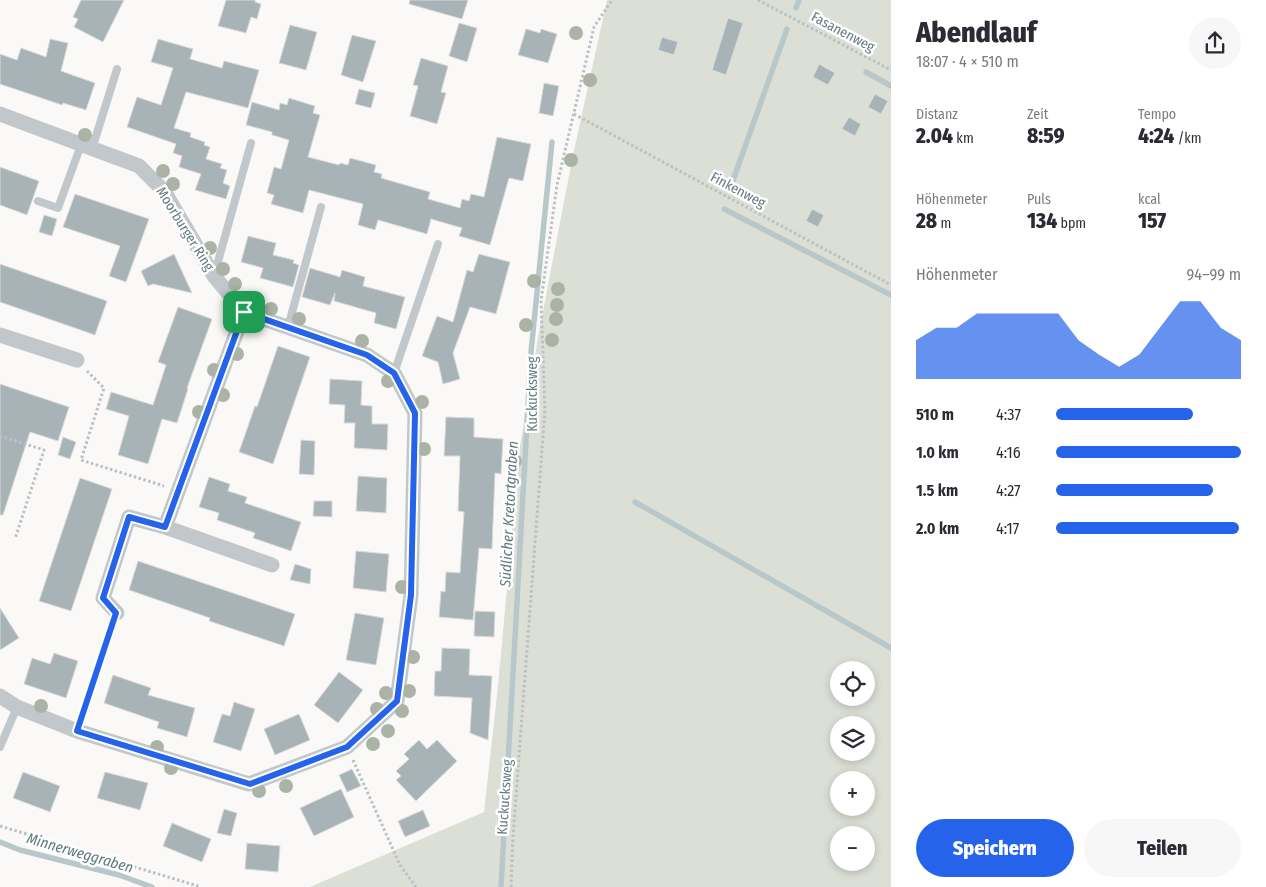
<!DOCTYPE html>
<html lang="de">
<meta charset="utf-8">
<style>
body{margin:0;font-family:"Fira Sans Condensed",sans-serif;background:#f7f7f7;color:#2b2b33;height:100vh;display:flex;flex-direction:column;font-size:19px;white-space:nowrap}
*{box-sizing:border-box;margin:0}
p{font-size:16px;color:#7c7c81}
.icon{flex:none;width:28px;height:28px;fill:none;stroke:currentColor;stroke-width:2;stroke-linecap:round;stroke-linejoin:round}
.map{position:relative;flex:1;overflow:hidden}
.details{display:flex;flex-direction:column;background:#fff;width:375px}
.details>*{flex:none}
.tools{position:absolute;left:830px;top:661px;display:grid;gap:10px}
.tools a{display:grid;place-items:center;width:45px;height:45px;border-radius:50%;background:#fff;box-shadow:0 2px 8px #0003;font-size:25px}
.pin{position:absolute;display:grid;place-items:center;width:42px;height:42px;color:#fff;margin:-21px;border-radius:10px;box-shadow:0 2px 8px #0006}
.round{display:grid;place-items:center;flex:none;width:52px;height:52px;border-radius:26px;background:#f7f7f7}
.headline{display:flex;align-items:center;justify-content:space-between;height:85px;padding:0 25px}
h1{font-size:28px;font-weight:800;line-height:38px}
.stats{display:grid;grid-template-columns:repeat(3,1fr);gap:8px;height:85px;padding:5px 25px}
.stats div{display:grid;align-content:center}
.stats b{font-size:21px;font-weight:800}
.stats small{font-size:14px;font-weight:400}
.stats p{font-size:14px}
.chart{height:140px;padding:10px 25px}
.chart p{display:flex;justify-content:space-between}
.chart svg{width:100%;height:90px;margin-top:5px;fill:#2563eb;opacity:.7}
.cta{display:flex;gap:10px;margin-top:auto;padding:10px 25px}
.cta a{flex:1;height:58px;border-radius:30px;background:#2563eb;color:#fff;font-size:20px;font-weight:800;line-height:58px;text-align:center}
.cta a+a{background:#f7f7f7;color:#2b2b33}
ul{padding:0 25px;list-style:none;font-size:16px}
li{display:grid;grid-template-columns:80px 60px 1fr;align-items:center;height:38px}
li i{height:12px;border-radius:6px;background:#2563eb}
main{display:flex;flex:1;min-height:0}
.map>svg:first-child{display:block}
.green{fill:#dbdfd6;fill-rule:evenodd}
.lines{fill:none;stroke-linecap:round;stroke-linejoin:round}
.stream{stroke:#b8c8ca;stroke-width:5.5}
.building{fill:#a7b3b7;stroke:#dcdbda}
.path{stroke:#bbc0c2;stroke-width:3;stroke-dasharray:2.5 2.5;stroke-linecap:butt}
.service{stroke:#c1c7ca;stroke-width:8}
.minor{stroke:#c1c7ca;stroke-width:15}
.tree{fill:#abb3a6}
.route-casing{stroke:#fff;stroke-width:10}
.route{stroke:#2563eb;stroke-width:6}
.labels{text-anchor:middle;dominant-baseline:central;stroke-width:5;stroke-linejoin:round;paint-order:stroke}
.street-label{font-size:14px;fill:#647a83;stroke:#fff}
.water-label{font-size:15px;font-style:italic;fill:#5f797c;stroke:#fff}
</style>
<main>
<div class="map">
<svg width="891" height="887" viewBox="0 0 891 887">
<rect width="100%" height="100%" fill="#faf9f7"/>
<path class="green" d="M607,0H891V887H310L484,812L498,686L520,446L539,332L573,155ZM839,670H866V698H839ZM839,725H866V752H839ZM839,780H866V808H839ZM839,835H866V862H839Z"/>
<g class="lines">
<path class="stream" d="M796,8L799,0
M866,72L891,86
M731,186L787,29
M724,209L891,295
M635,502L891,648
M0,842L20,850L119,875L152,887
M501,887L531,352L552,142"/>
</g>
<path class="building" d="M81,0H124L103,42L74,27L78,19L73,17Z
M226,0H255V2L261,4L257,19L251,17L246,33L218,26Z
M410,0H468L462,19L409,4Z
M728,18L743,23L726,75L712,70Z
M459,23L477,28L467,62L449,56Z
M290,25L317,32L306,70L279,63Z
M526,29L540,33L541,29L557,34L548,63L518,55Z
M352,35L376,41L363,82L341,75Z
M662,37L678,42L674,55L658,50Z
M50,39L68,43L61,71L95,83L86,110L63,103L62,105L0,84V54L17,60L21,48L46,57Z
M158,39L193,49L190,59L222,68L224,61L259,70L248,108L186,92L174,128L191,133L190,137L205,142L204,145L210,147L206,159L222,164L220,168L227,170L223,183L230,186L226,199L195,190L201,174L179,167L182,156L173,153L176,144L127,127L137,97L161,105L173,68L151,62Z
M421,58L448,66L441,92L446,93L437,124L410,116L418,86L413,85Z
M819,64L835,73L828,85L813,77Z
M544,83L559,86L553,116L539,113Z
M359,89L375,93L371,108L355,104Z
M875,94L888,101L881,114L868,107Z
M289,98L315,106L313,113L320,115L308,157L339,165L340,163L348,165L350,158L376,165L374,172L382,174L381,178L430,192L428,199L460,208L462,199L469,201L471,194L484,197L497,137L531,144L523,181L509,178L490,245L459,236L462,228L431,219L427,234L378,220L375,230L358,225L363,204L309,190L303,213L271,204L274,195L267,193L274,167L281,169L289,140L272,135V132L246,125L252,102L279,110L280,103L287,105Z
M849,117L861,124L855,136L842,129Z
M0,167L39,181L27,215L0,205Z
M75,194L149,219L126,282L109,276L120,246L63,227Z
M812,209L824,215L818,227L806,221Z
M44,215L57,219L52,236L39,232Z
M248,236L276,243L273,255L294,260L293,263L299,265L293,287L260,278L263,268L241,262Z
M174,254L192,293L153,284L148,286L141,271Z
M479,254L510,262L507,273L496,314L470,307L453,353L460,379L443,384L438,362L422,356L437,316L453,322L467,270L473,272Z
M0,264L107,301L95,335L0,302Z
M310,268L340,277L342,270L365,277L363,286L405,297L396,329L374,323L376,313L334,301L335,293L330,305L302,297Z
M178,307L212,319L187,388L188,389L177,423L162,419L148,464L118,455L129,416L106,409L111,392L153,405L166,365L158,362Z
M278,346L310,357L273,464L239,452L255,406L257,407Z
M330,379L362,381L361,405L372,406V424H388L387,450L354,448L355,423H344L345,405L329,404Z
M0,384L69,407L58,441L30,432L3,515H0Z
M446,417L474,418V437L503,439L501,474L495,473L492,549L479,548L473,620L439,617L441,591L445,592L446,572L460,573L464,512L458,511L460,456H444Z
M63,437L76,442L70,459L58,455Z
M301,440L315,441L314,475L299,474Z
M358,476L387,478L386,513L356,511Z
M209,477L230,484L228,491L247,497L245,503L301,522L291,551L253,538L255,533L217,520L219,513L199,507Z
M80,478L112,489L71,611L39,601Z
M314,501H332V517L313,516Z
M356,551L389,554L386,592L353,588Z
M138,561L295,614L284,646L209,621L210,618L129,590Z
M295,564L311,569L310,584L290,580Z
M0,608L19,638L0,650Z
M475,611L495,612L494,637L474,636Z
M355,613L384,618L376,665L346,660Z
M442,648L470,649L469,675L492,676L488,740L470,733L472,698L434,696L435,671H441Z
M54,653L78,661L66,698L24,684L32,658L50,664Z
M339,672L363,690L338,723L314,705Z
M113,675L151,688L148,695L195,708L187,737L157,728L159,722L104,703Z
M234,702L255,709L241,751L213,742L222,714L230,716Z
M299,714L310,740L275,755L264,729Z
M419,740L427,749L437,740L457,761L416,801L396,780L401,776L396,771L409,759L404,754Z
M352,769L361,786L347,792L339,775Z
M23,772L60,786L50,812L13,798Z
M105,772L148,783L140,810L97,798Z
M341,789L354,817L314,836L300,808Z
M224,809L237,813L231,836L217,833Z
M423,810L430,826L405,837L398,821Z
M172,823L211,839L202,862L163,846Z
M247,843L280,846L278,872L245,869Z"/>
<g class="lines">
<path class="path" d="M758,0L891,70
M574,114L891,285
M87,371L104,388L81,460L164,486
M0,436L44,450L15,539
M82,716L112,627
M353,760L400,865L416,887
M0,826L201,887
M511,887L513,836L545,410L541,301L557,185L594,27L612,0"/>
<path class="service" d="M92,149L117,69
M38,201L58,208L81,145
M214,276L251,143
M288,327L321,207
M394,373L438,244
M0,747L17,707"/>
<path class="minor" d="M0,114L139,166L164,191L214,276L244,312L367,355L394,373L415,413L411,595L397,701L347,747L249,784L77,731L17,707L0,696
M0,335L77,360
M165,527L244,312
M117,613L103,598L129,517L165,527L272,565"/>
</g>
<g class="tree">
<circle cx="576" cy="33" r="7"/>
<circle cx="590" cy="80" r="7"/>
<circle cx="85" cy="135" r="7"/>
<circle cx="571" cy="160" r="7"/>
<circle cx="163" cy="171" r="7"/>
<circle cx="173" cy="184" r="7"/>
<circle cx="210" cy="248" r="7"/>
<circle cx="223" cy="269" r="7"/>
<circle cx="534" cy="281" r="7"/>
<circle cx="235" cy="284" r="7"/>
<circle cx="558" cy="289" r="7"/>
<circle cx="251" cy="298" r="7"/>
<circle cx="557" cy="305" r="7"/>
<circle cx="271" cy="309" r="7"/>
<circle cx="299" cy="319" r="7"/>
<circle cx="556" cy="319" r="7"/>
<circle cx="526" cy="325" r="7"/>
<circle cx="552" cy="340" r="7"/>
<circle cx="362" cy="341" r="7"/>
<circle cx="237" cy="354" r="7"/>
<circle cx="214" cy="370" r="7"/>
<circle cx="388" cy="381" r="7"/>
<circle cx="223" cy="395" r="7"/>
<circle cx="422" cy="402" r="7"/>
<circle cx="199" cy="412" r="7"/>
<circle cx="424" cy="449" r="7"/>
<circle cx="515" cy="461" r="7"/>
<circle cx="402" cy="587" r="7"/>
<circle cx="413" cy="657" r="7"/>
<circle cx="409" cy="691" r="7"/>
<circle cx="386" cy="693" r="7"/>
<circle cx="41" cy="706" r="7"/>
<circle cx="377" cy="709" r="7"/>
<circle cx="402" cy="711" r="7"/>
<circle cx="388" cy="731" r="7"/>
<circle cx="373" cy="744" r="7"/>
<circle cx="157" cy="747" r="7"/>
<circle cx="171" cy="768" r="7"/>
<circle cx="286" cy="786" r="7"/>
<circle cx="259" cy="791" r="7"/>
</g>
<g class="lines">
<defs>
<path id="route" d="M244,312L367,355L394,373L415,413L411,595L397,701L347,747L250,784L77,731L116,613L103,598L129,517L165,527Z"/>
</defs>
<use href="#route" class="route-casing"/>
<use href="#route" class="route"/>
</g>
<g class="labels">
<g class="street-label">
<text transform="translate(843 32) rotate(28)">Fasanenweg</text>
<text transform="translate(738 190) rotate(28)">Finkenweg</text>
<text transform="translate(185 229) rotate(58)">Moorburger Ring</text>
<text transform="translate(532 394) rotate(-90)">Kuckucksweg</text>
<text transform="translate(505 797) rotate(-86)">Kuckucksweg</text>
</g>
<g class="water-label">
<text transform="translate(509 514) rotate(-87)">Südlicher Kretortgraben</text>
<text transform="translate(80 853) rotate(16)">Minnerweggraben</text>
</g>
</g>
</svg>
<div class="tools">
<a><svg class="icon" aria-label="locate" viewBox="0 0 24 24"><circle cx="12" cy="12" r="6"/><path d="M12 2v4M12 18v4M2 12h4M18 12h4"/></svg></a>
<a><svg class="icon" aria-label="layers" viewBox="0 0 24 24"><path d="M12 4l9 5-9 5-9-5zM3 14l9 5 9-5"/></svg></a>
<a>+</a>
<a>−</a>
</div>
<div class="pin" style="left:244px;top:312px;background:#1e9e55"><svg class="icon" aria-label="arrive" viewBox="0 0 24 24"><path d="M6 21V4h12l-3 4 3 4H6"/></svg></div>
</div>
<section class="details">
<div class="headline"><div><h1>Abendlauf</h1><p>18:07 · 4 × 510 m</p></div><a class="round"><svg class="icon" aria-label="share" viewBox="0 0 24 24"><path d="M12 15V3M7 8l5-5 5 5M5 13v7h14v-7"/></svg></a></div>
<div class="stats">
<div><p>Distanz</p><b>2.04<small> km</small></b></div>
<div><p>Zeit</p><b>8:59</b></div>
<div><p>Tempo</p><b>4:24<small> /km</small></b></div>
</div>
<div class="stats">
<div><p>Höhenmeter</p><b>28<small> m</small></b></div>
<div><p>Puls</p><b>134<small> bpm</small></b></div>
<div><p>kcal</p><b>157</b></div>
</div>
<div class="chart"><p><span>Höhenmeter</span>94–99 m</p>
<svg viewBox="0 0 160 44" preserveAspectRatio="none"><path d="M0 44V25L10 19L20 19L30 12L40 12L50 12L60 12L70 12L80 25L90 32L100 38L110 32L120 19L130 6L140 6L150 19L160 25V44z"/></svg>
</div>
<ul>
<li><b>510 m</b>4:37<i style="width:74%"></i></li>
<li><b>1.0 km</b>4:16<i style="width:100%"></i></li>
<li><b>1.5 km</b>4:27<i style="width:85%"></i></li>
<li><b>2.0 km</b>4:17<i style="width:99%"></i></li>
</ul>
<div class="cta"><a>Speichern</a><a>Teilen</a></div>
</section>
</main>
